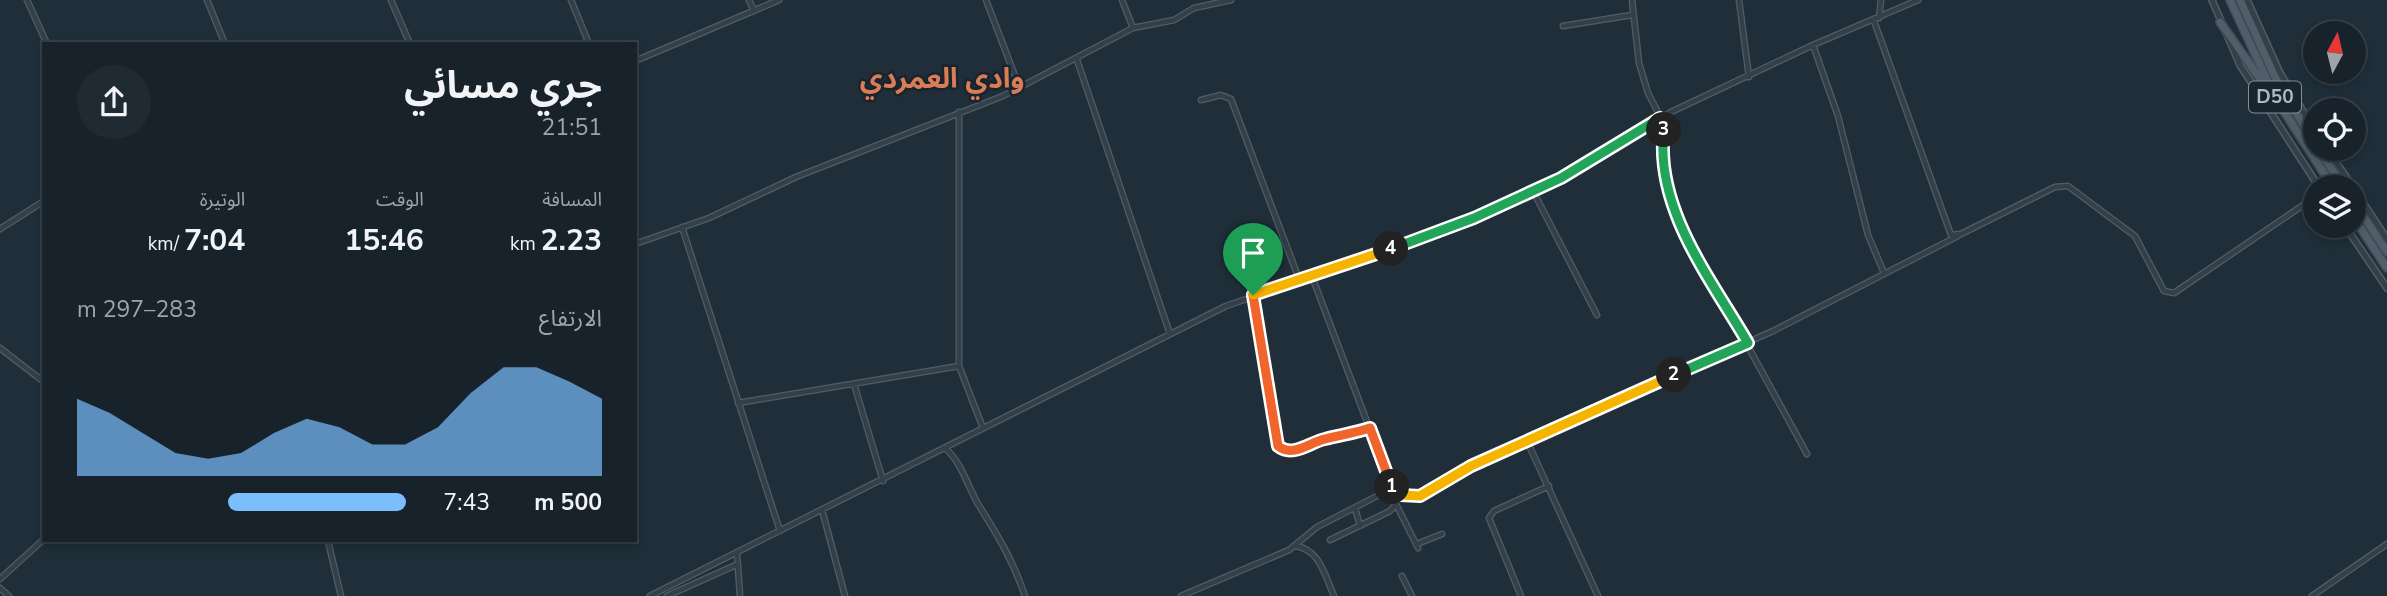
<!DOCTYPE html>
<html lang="ar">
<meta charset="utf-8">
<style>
body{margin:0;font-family:"Nunito Sans","Noto Sans Arabic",sans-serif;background:#202a33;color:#f1f3f6;direction:rtl;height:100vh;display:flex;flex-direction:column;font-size:26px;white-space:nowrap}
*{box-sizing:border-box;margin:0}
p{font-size:23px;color:#9ea4a9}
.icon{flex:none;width:38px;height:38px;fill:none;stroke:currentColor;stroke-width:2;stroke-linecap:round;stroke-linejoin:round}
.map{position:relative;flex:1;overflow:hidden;direction:ltr}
.drawer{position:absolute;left:42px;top:42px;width:595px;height:500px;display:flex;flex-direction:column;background:#17222b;border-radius:0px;box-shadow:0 4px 10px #0003,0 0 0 2px #363f47;direction:rtl}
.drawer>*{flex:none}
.needle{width:46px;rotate:7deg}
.controls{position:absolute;left:2303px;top:21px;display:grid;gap:14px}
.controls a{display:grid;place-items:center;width:63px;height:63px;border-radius:50%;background:#17222b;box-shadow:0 4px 10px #0003,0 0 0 2px #363f47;font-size:35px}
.pin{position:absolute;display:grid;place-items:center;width:60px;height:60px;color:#fff;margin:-72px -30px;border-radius:50% 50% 50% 0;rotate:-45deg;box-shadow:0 0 7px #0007}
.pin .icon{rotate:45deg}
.km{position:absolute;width:35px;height:35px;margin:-18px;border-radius:50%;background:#222;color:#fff;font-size:19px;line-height:35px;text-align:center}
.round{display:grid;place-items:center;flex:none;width:74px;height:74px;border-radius:37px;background:#202a33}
.head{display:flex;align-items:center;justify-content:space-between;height:119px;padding:0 35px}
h1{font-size:38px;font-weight:700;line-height:52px}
.metrics{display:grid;grid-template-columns:repeat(3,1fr);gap:10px;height:119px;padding:7px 35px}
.metrics div{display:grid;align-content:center}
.metrics b{font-size:30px;font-weight:700}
.metrics small{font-size:19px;font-weight:400}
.metrics p{font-size:19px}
.chart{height:196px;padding:14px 35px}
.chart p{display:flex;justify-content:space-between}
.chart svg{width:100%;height:126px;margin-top:7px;fill:#7bbefd;opacity:.7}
ul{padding:0 35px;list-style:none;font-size:23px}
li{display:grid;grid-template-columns:112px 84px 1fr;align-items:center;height:52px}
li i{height:18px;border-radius:9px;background:#7bbefd}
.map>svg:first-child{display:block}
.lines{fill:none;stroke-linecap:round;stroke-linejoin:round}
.minor-casing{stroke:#505d67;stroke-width:7}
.tertiary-casing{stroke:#505d67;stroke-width:8}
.primary-casing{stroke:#3f4b56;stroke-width:10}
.minor{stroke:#333f49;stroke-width:4.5}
.tertiary{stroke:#333f49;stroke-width:5}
.primary{stroke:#515e6a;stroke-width:7}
.split-1-casing{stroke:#fff;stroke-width:14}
.split-2-casing{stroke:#fff;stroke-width:14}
.split-3-casing{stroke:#fff;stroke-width:14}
.split-4-casing{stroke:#fff;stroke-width:14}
.split-5-casing{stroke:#fff;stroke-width:14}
.split-1{stroke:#f0652b;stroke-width:9}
.split-2{stroke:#f5b400;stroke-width:9}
.split-3{stroke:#22a559;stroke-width:9}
.split-4{stroke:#22a559;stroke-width:9}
.split-5{stroke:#f5b400;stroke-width:9}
.labels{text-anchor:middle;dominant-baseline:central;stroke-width:5;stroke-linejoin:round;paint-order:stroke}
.shield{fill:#19242e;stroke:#818d98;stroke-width:2}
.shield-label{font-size:19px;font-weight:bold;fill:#adbac6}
.district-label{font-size:28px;font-weight:bold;fill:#d97d56;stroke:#19242e}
</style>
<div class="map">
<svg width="2387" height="596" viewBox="0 0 2387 596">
<rect width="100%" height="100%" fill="#1f2e39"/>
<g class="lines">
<defs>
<path id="minor" d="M27,0L47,44
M207,0L225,44
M391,0L410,44
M571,0L589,44
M749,0L754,11
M986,0L1020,89
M1122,0L1133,28
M1632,0L1639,63L1648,93L1663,122L1662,162L1676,215L1807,454
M1739,0L1749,77
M1879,18L1881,0
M1874,21L1951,235L1961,234L2055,187L2068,186L2135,236L2164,291L2174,293L2315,197
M1563,26L1632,15
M1813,45L1838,116L1868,235L1884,273
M1077,60L1170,334
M635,61L779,0
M1201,100L1221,95L1231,99L1299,279
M959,112V366L983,428
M1533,191L1597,315
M682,227L780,531
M0,229L44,201
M635,244L709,218L796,177L1003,96L1133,28L1174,20L1194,8L1231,0
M1311,274L1391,485L1401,495L1420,496L1471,465L1773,331L1958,236
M1253,295L1278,446C1292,459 1310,442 1325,439C1340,435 1355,433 1370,428
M0,348L44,382
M854,384L883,481
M738,403L959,366
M1527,441L1598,596
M945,448C962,463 967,485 978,504C998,536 1013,560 1025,596
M1396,504L1418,548
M1355,508L1360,526
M822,510L845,596
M1330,540L1390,511L1396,504L1395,492
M328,541L341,596
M1417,544L1442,534
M1295,546C1320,549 1325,576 1334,596
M737,553L740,596
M1402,576L1412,596
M0,579L44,539
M0,588L9,596
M650,596L1226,306L1421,239L1494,210L1590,163L1671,112L1813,45L1918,0
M667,596L738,564
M1181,596L1289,550L1317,527L1379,495L1391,485
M1521,596L1489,518L1494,511L1549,486
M2312,596L2387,544"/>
<path id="tertiary" d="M2212,0L2240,65L2319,187
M2247,0L2280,73L2315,131
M2327,149L2353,187
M2354,189L2387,239
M2345,226L2387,288"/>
<path id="primary" d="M2230,0L2276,99L2333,187
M2240,0L2275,77L2315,144
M2220,22L2268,90
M2318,149L2344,187
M2354,202L2387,252
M2354,218L2387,268"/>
</defs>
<use href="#minor" class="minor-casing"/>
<use href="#tertiary" class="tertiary-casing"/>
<use href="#primary" class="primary-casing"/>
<use href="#minor" class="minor"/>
<use href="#tertiary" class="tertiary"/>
<use href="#primary" class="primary"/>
</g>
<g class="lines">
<defs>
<path id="split-1" d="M1253,295L1278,446C1293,458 1310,442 1325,439C1340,435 1355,433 1370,428L1392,487"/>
<path id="split-2" d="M1392,487L1401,495L1420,496L1471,466L1674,375"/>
<path id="split-3" d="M1664,130C1654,208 1711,279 1748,343L1674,375"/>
<path id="split-4" d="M1391,249L1474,218L1561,178L1660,118L1664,130"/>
<path id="split-5" d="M1253,295L1391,249"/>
</defs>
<use href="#split-1" class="split-1-casing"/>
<use href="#split-2" class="split-2-casing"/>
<use href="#split-3" class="split-3-casing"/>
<use href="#split-4" class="split-4-casing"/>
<use href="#split-5" class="split-5-casing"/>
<use href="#split-1" class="split-1"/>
<use href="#split-2" class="split-2"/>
<use href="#split-3" class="split-3"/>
<use href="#split-4" class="split-4"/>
<use href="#split-5" class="split-5"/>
</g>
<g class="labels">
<rect class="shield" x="2249" y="81.5" width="52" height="31" rx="5"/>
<g class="shield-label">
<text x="2275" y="97">D50</text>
</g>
<g class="district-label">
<text x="942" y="79">وادي العمردي</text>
</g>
</g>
</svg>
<div class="controls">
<a><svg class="needle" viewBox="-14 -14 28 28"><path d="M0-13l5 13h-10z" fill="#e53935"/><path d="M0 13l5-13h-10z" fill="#9ea4a9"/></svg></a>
<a><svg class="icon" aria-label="locate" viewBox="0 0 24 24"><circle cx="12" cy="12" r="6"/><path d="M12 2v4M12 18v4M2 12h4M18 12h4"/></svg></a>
<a><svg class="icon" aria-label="layers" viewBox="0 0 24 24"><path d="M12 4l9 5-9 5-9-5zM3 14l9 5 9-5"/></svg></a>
</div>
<div class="pin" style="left:1253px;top:295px;background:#1e9e55"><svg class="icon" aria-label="arrive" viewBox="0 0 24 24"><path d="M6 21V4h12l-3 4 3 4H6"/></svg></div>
<b class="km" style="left:1392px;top:487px">1</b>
<b class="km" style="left:1674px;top:375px">2</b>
<b class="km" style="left:1664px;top:130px">3</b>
<b class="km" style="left:1391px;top:249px">4</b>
<section class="drawer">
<div class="head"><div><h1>جري مسائي</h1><p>21:51</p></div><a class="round"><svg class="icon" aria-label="share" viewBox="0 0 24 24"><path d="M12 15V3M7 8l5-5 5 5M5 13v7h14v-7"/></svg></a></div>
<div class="metrics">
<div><p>المسافة</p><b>2.23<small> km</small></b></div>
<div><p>الوقت</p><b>15:46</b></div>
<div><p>الوتيرة</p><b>7:04<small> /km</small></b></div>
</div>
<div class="chart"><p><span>الارتفاع</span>283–297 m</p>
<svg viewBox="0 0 160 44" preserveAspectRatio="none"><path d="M0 44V17L10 22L20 29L30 36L40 38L50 36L60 29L70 24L80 27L90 33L100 33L110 27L120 15L130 6L140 6L150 11L160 17V44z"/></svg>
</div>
<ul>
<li><b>500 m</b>7:43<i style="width:54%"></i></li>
</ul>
</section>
</div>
